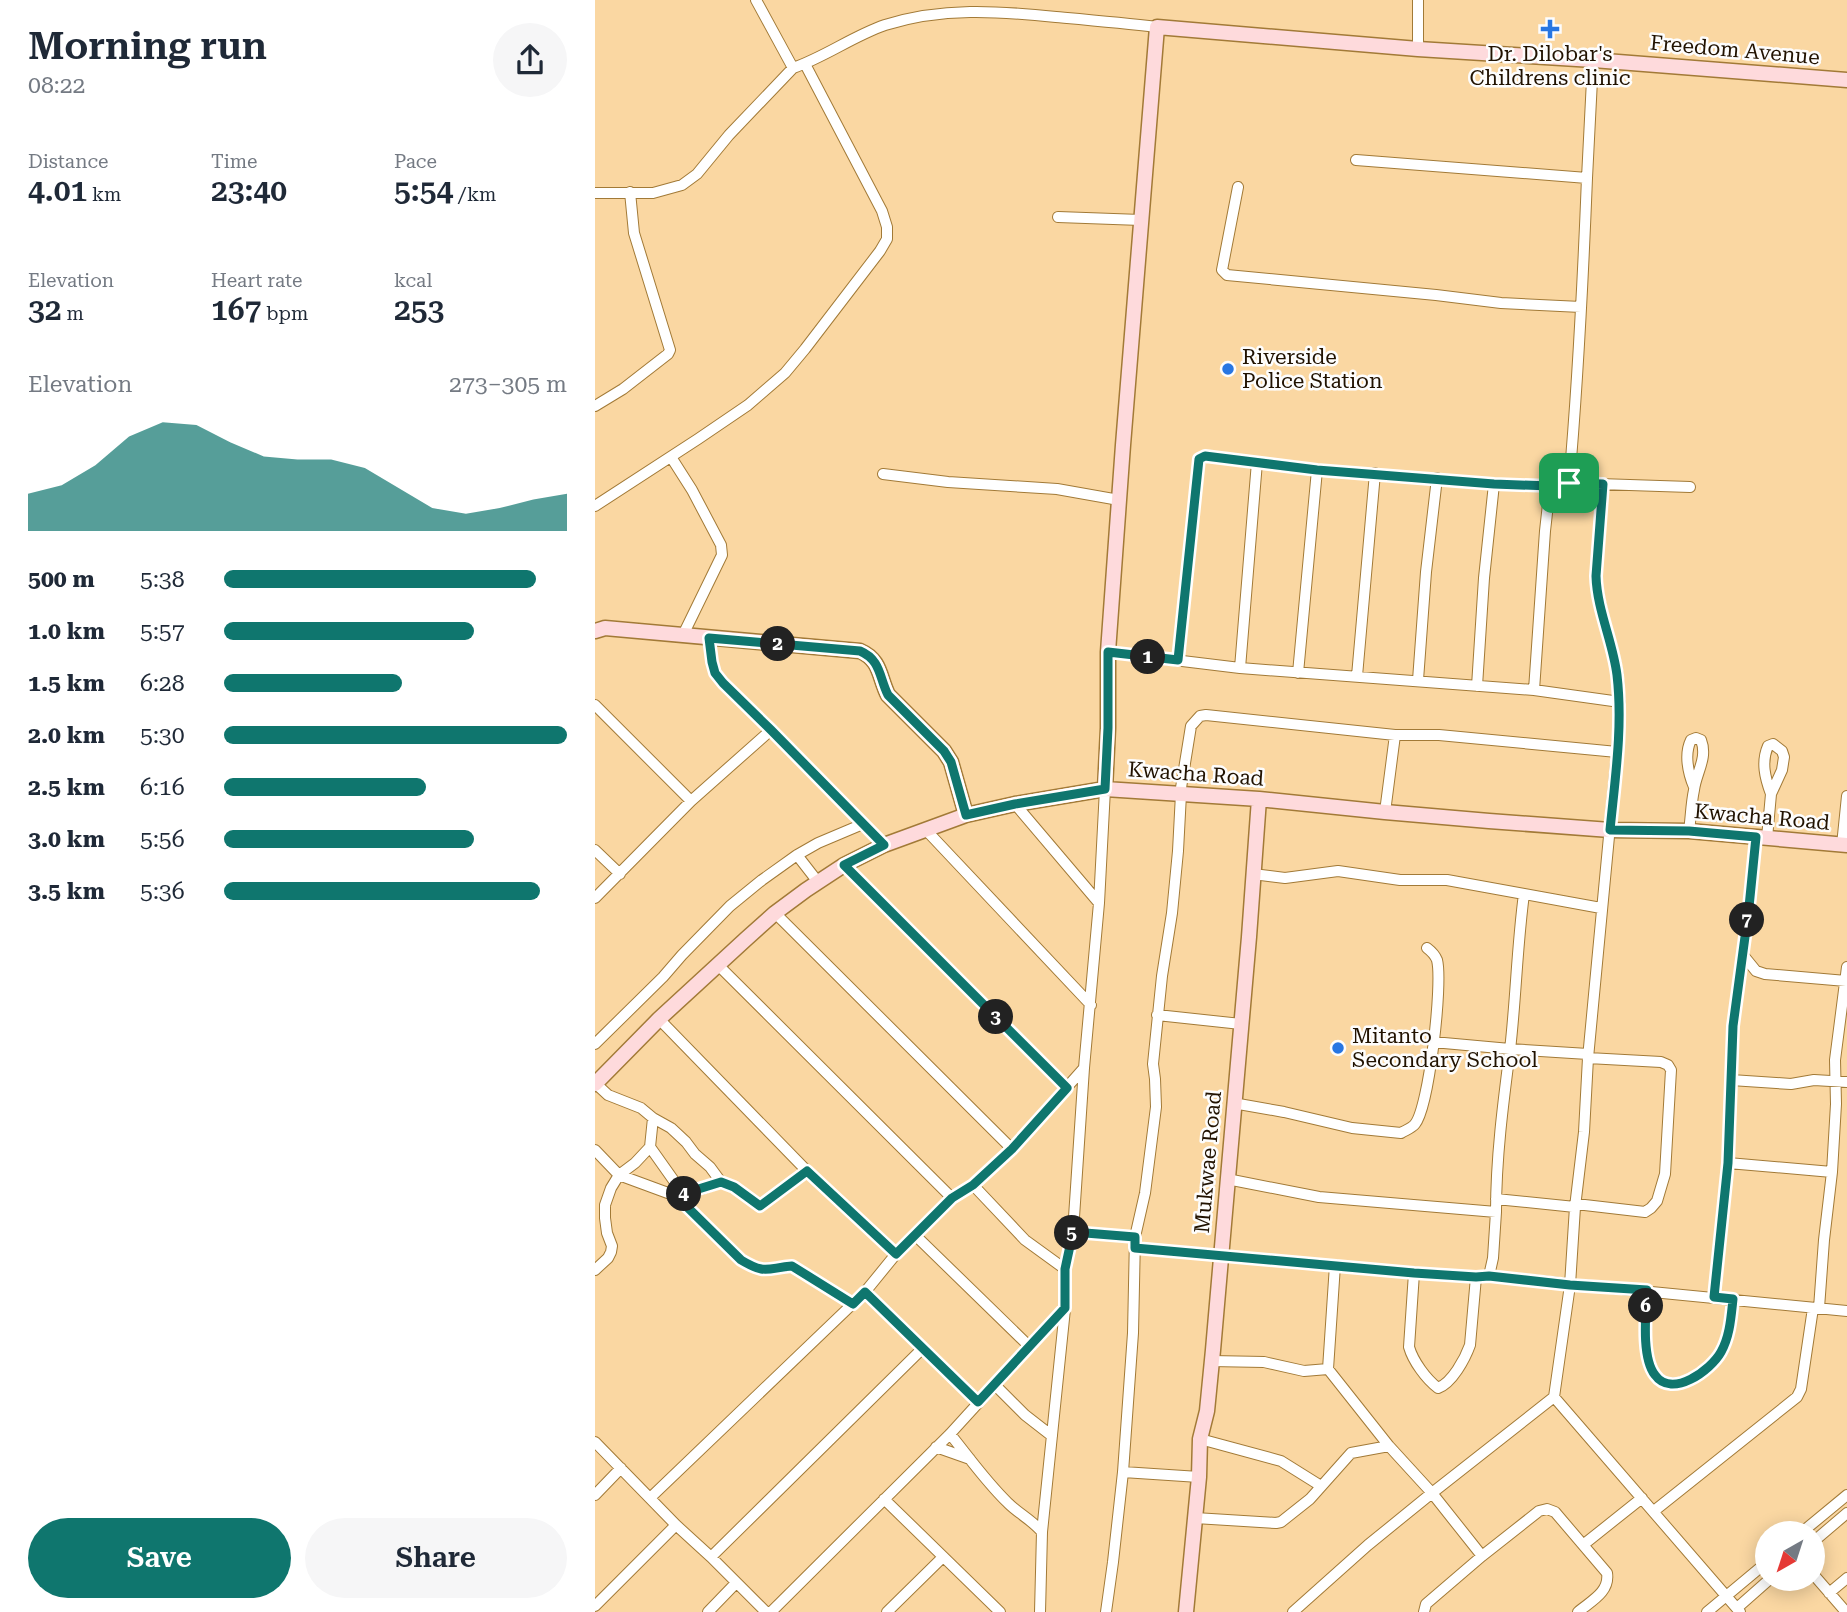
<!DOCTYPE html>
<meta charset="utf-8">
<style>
body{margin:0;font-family:"Roboto Serif",serif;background:#f6f6f7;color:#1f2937;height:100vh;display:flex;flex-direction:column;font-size:26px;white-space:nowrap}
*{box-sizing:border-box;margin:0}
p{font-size:23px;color:#747a83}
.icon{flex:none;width:38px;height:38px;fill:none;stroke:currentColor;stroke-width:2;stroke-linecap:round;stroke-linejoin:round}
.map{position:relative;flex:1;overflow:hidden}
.side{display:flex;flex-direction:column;background:#fff;width:595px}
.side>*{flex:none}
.needle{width:46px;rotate:219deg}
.fabs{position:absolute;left:1160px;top:1521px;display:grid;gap:14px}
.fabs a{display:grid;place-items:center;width:70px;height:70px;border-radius:50%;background:#fff;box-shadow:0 4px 18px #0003;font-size:35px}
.pin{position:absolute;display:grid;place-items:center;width:60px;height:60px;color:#fff;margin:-30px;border-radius:14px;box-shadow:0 4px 10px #0006}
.km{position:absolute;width:35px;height:35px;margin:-18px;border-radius:50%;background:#222;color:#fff;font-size:19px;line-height:35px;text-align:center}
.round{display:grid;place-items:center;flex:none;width:74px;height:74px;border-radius:37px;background:#f6f6f7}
.headline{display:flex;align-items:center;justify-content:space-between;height:119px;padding:0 28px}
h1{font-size:38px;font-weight:600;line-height:52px}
.stats{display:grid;grid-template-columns:repeat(3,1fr);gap:10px;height:119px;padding:7px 28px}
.stats div{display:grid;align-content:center}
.stats b{font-size:30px;font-weight:600}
.stats small{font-size:19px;font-weight:400}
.stats p{font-size:19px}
.chart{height:196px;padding:14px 28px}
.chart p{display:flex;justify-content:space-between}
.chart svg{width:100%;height:126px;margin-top:7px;fill:#0f766e;opacity:.7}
.action{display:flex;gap:14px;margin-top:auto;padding:14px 28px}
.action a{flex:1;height:80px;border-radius:42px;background:#0f766e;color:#fff;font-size:28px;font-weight:600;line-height:80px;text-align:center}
.action a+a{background:#f6f6f7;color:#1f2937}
ul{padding:0 28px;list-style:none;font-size:23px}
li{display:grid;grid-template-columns:112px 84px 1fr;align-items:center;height:52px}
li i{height:18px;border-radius:9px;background:#0f766e}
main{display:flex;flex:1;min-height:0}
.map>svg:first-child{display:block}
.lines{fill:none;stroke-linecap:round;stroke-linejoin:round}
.street-casing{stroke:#a27a37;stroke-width:12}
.secondary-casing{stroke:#a27a37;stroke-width:17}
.street{stroke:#fff;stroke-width:10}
.secondary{stroke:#fedadc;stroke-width:14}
.route-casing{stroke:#fff;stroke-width:14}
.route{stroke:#0f766e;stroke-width:9}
.poi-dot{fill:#2876e2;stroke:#fdfdfd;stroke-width:2.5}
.labels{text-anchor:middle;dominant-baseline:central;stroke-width:5;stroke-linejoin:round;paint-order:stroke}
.street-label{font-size:21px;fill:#211200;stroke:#fdfdfd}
.poi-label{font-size:21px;fill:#211200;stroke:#fdfdfd;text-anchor:start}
</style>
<main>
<section class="side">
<div class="headline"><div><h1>Morning run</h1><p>08:22</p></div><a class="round"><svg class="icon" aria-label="share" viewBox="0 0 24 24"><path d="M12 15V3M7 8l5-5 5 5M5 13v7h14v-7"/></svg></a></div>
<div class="stats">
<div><p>Distance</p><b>4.01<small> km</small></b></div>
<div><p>Time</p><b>23:40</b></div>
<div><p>Pace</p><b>5:54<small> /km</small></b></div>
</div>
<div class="stats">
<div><p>Elevation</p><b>32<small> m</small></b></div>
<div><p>Heart rate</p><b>167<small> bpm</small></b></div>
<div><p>kcal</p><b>253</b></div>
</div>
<div class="chart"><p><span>Elevation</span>273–305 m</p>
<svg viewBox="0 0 160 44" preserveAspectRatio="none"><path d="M0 44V31L10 28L20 21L30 11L40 6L50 7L60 13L70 18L80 19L90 19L100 22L110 29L120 36L130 38L140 36L150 33L160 31V44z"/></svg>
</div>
<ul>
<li><b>500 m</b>5:38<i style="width:91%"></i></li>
<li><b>1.0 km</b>5:57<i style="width:73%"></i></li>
<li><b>1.5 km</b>6:28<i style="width:52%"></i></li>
<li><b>2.0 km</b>5:30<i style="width:100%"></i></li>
<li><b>2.5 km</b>6:16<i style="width:59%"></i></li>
<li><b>3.0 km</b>5:56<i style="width:73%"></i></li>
<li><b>3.5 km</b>5:36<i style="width:92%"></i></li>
</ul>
<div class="action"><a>Save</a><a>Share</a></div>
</section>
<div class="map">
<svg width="1252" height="1612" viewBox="0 0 1252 1612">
<rect width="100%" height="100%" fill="#fad7a2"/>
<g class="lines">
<defs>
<path id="street" d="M161,0L198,68
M823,0V49
M761,160L992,178L998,60
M643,187L627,270L632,275L841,295L906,303L986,307
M0,193H58L87,185L102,174L134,135L198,68C230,57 258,36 290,25C347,7 403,11 461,17C494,20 528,23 562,27
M463,217L546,220
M0,406L28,389L73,354L75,350L39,233L35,192
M76,457L97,490L126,545L127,555L88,635
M288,474L353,482L462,489L524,500
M974,483C983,381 988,280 992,178
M899,484L955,486L974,483L1095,487
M0,506L103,439L153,405L190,373L210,349L285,251L292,239V227L287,211L210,64
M114,638L117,662L120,673L128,683L176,730L289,845
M513,652L645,668L939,690L1025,702
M583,660L604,459L609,456L722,470L899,484L889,578L882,686
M645,668L662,462
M703,673L722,470
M762,676L780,473
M823,680L831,572L842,478
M939,690L950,531L955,486
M0,705L96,801
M585,794L596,726L605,716L611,715L800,735H844L1022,752
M420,804L504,903
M790,812L800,735
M330,829L496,1005
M1094,831C1096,817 1096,804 1099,790C1101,773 1113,758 1106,740L1101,738L1096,740C1089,754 1093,773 1099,787
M1172,838L1176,794L1187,770L1189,757L1187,751L1178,744L1173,746C1166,762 1170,778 1176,794
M1247,845L1252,796
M0,850L25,874
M202,855L223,882
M249,865L472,1088
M658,874L690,878L743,871L805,880H852L929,894
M0,898L96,801L176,730
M180,913L417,1149
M1148,955L1161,971L1170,974L1251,981
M123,965L357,1198
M562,1015L646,1024
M64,1019L212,1171L301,1254
M838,1042L915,1049L993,1054
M0,1044L68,977L87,955L135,906L167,880L202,855L223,843L268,824
M1136,1080L1196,1084L1219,1080L1252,1082
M0,1083L13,1095L46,1108L58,1118L76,1128L91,1142L100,1154L115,1167L126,1182
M638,1103L689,1112L757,1128L806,1133C811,1130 817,1128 820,1124C834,1107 848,983 842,960C840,955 836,951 832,948
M55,1147L89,1195L126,1182L139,1187L165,1206L212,1171
M0,1150L24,1175L81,1196L146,1260C169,1274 173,1268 197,1266L258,1304
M1133,1163L1237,1172
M632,1179L724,1197L901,1212L898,1258L894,1276
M378,1185L430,1240L470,1269
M901,1199L980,1207
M981,1204L1050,1212L1056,1208L1062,1201L1070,1174L1076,1070L1073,1065L1066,1062L993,1058
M901,1212C901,1158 908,1104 915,1050C921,998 922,946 929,894L1006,908
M478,1232L540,1237
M321,1236L435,1347
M540,1248L819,1273L881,1277L894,1276L1252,1311
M740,1265L733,1369L794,1446L837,1493L887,1556
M0,1270L13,1258L16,1252L17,1246L12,1233L10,1218V1205L16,1188L24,1175L40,1163L55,1147L58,1118
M819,1273L814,1347C818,1361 831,1379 843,1388C857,1383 870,1359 875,1345L881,1277
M1052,1290C1051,1314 1045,1355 1060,1375C1077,1398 1116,1370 1126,1352C1135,1336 1136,1317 1138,1299
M270,1292L383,1402
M1119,1297L1133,1163L1138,1026L1154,907L1161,837
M1224,1308L1229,1240L1237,1172L1241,1104L1240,1060L1252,967
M616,1361L669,1362L709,1371L733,1369
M400,1385L430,1415L457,1436
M959,1397L1145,1612
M355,1434C373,1456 391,1482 413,1503C424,1514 437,1520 447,1532
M605,1439L686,1461L726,1486
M0,1442L81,1525L116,1557L171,1612
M341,1447L375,1459
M528,1472L604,1477
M0,1495L26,1468
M55,1498L270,1292L301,1254L357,1198L378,1185L417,1149L489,1068
M289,1499L405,1612
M1059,1511L1202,1397L1206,1389L1218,1308
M600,1518L681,1523L686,1522L715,1499L756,1453L794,1446
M1206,1533L1252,1495
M1218,1542L1252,1513
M988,1545L1047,1498
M116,1557L328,1348
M1218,1574L1251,1612
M1234,1593L1252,1578
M0,1606L81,1525
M1142,1608L1176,1578
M113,1612L141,1583
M176,1612L355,1434L469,1309
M292,1612L348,1557
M445,1612L447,1532L470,1309V1269L478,1232L489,1068L504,903L510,789
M511,1612L518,1562L528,1472L538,1333L540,1237L550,1193L561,1107L560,1079L558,1064L567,976L577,913L583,851L586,794
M698,1612L773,1545L837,1493L959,1397L975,1285L980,1207L989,1132L993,1058L1022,752C1024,725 1026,698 1022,671C1016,639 1003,608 1001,576L1008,484
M829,1612L831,1604L887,1556L944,1511L952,1509L960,1512L1012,1573C1015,1592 996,1601 983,1612
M1112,1612L1172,1562"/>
<path id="secondary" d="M0,631L10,628L265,651C286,660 284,677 293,695L349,751L356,762L371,815
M510,789L513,728V652L528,445L562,27L823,49L998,60L1252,80
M0,1084L64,1019L151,939L180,913L211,890L249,865L289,845L371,815L420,804L510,789L664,799L790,812L894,821L1015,830L1094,831L1252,845
M591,1612L604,1477L605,1439L612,1411L618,1350L654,937L664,799"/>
</defs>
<use href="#street" class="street-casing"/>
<use href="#secondary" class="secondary-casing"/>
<use href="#street" class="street"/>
<use href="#secondary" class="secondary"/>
</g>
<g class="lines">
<defs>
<path id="route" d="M610,456L722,470L899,484L955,486L974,483L1008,484L1001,576C1002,610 1018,642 1022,675C1028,727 1020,779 1015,830L1094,831L1161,837L1154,907L1138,1026L1133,1163L1119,1297L1138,1299C1136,1317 1135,1336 1126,1352C1116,1370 1077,1399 1060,1375C1046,1357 1051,1313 1052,1290L975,1285L894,1276L881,1277L819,1273L540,1248V1237L478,1232L470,1269V1308L383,1402L270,1292L258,1304L197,1266C172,1268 171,1275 146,1260L81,1196L126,1182L139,1187L165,1206L212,1171L301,1254L357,1198L378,1185L417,1149L472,1088L249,865L289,845L176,730L128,683L120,673L117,662L114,638L265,651C286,660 284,677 293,695L349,751L356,762L371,815L420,804L510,789L513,728V652L583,660L604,459Z"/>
</defs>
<use href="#route" class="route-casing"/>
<use href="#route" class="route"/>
</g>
<g class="poi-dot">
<path d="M951.5 18.5h7v7h7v7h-7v7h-7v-7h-7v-7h7z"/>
<circle cx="633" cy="369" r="7"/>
<circle cx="743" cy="1048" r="7"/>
</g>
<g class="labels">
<g class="street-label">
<text transform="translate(1140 50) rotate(5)">Freedom Avenue</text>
<text transform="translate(601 774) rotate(4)">Kwacha Road</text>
<text transform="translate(1167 817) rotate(5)">Kwacha Road</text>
<text transform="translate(613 1162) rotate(-85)">Mukwae Road</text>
</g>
<g class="poi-label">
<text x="955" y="54" text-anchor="middle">Dr. Dilobar's<tspan x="955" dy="24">Childrens clinic</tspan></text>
<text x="647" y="357">Riverside<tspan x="647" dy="24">Police Station</tspan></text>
<text x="757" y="1036">Mitanto<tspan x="757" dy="24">Secondary School</tspan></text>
</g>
</g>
</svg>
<div class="fabs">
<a><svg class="needle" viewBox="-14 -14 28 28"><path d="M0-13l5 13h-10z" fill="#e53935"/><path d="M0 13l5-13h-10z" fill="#747a83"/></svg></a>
</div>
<div class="pin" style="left:974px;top:483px;background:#1e9e55"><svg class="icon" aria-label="arrive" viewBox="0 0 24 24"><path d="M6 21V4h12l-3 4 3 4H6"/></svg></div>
<b class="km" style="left:553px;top:657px">1</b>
<b class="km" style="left:183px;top:644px">2</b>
<b class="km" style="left:401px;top:1017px">3</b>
<b class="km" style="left:89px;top:1194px">4</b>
<b class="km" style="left:477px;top:1233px">5</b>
<b class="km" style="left:1051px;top:1306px">6</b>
<b class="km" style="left:1152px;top:920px">7</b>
</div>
</main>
